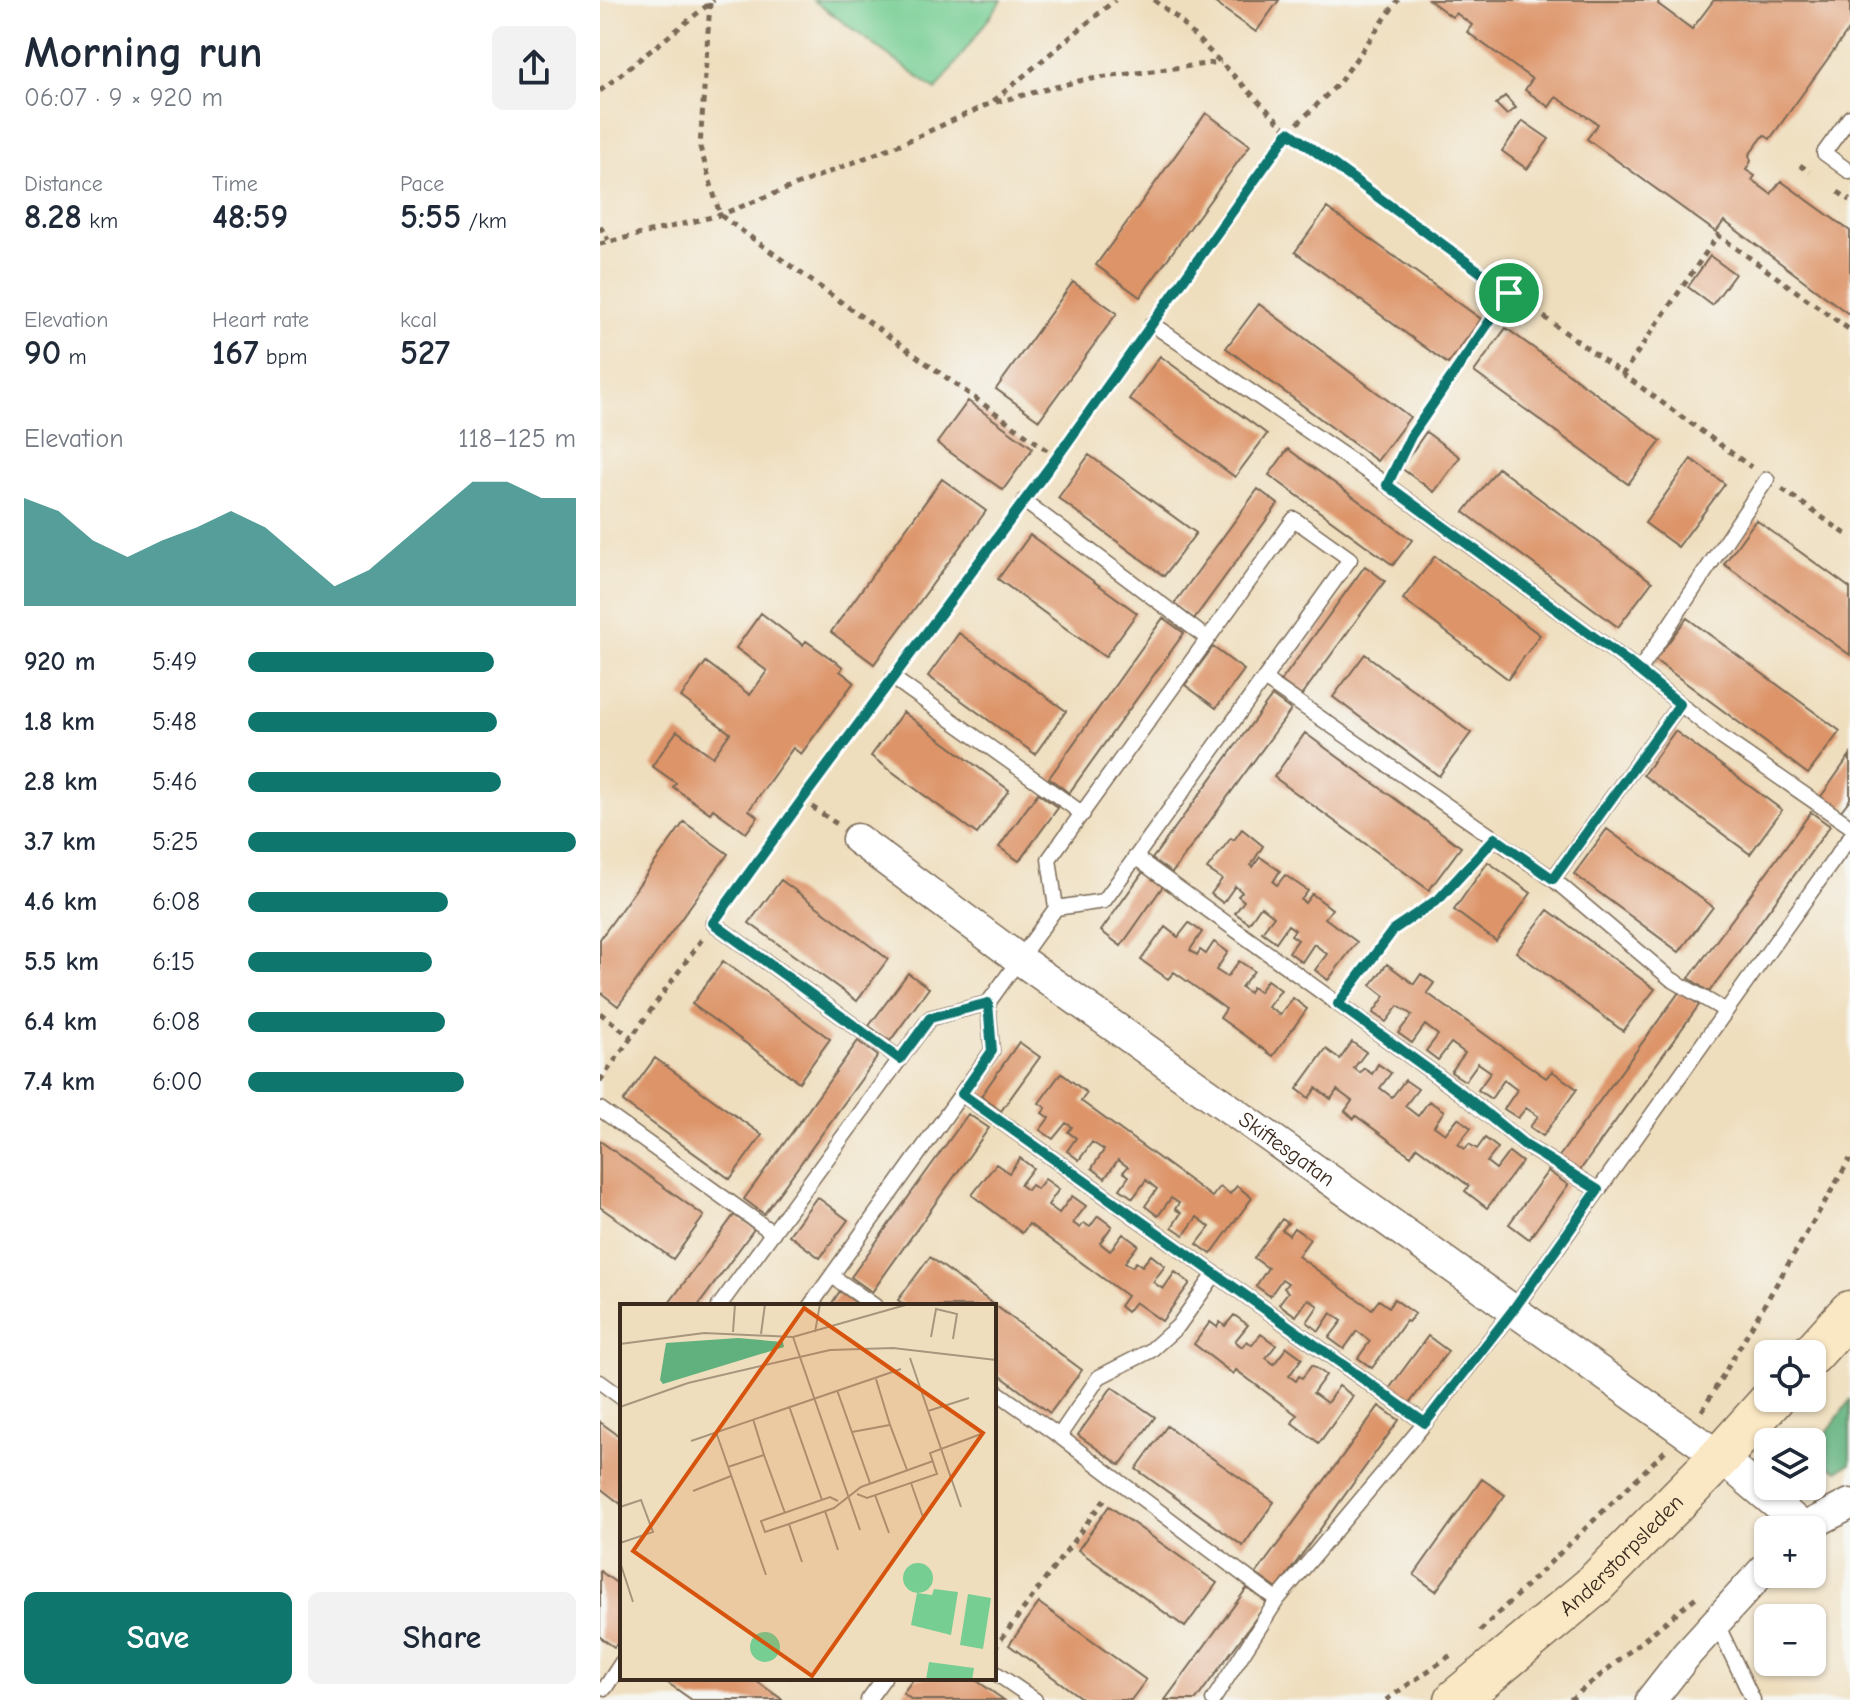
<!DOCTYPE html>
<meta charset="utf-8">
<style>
body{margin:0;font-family:"Comic Neue",sans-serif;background:#f2f2f3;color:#1f2937;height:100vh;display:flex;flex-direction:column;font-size:30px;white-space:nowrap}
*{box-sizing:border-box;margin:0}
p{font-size:26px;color:#747a83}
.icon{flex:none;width:44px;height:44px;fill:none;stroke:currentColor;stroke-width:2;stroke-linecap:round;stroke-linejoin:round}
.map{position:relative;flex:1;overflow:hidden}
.details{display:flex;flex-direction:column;background:#fff;width:600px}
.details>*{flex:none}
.fabs{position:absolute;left:1154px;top:1340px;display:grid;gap:16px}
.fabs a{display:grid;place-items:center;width:72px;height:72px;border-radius:12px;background:#fff;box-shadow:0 2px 6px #0004;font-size:40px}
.pin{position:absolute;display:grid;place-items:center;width:68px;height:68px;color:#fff;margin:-34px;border:4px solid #fff;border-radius:50%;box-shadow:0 2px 8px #0007}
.round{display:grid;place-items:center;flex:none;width:84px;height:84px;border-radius:12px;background:#f2f2f3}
.headline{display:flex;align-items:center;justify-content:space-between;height:136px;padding:0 24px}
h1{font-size:44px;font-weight:700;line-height:60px}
.metrics{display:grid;grid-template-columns:repeat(3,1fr);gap:12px;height:136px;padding:8px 24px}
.metrics div{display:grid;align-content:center}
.metrics b{font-size:34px;font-weight:700}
.metrics small{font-size:22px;font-weight:400}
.metrics p{font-size:22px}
.chart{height:224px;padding:16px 24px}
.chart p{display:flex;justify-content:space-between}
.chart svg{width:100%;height:144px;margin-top:8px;fill:#0f766e;opacity:.7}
.cta{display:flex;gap:16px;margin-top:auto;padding:16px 24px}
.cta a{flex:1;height:92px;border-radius:12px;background:#0f766e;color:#fff;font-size:32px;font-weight:700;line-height:92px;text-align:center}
.cta a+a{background:#f2f2f3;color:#1f2937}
ul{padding:0 24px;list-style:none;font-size:26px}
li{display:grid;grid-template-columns:128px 96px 1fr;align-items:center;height:60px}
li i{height:20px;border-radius:10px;background:#0f766e}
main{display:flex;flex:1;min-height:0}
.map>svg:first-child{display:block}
.green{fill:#76ce93;stroke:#587c58;stroke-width:2}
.forest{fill:#60b17d;stroke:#4e6e4e;stroke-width:2}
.building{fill:#dd9469}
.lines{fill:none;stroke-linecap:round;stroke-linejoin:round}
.lane-casing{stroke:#7a6956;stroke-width:17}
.street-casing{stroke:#7a6956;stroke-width:33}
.secondary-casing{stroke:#7a6956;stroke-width:45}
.path{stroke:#7a6956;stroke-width:5;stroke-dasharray:6 6;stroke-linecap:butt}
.lane{stroke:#fff;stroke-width:14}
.street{stroke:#fff;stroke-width:30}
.secondary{stroke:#fae7c3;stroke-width:42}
.route-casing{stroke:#fff;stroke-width:16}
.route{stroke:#0f766e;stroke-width:10}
.labels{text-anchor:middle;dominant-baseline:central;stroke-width:6;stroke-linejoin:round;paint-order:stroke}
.street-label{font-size:22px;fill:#3b2a1e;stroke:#f6f6f2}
.inset-road{fill:none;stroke:#a7967d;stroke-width:2}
.view{fill:#d7540e;fill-opacity:0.15;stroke:#d7540e;stroke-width:4}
.inset-edge{fill:none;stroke:#3b2a1e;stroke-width:4}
</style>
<main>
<section class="details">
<div class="headline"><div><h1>Morning run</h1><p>06:07 · 9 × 920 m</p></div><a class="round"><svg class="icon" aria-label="share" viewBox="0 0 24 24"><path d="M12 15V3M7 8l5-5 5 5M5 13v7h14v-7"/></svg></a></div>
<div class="metrics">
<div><p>Distance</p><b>8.28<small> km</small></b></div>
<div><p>Time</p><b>48:59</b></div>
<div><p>Pace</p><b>5:55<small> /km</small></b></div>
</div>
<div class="metrics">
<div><p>Elevation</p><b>90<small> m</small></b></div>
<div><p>Heart rate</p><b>167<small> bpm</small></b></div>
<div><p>kcal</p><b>527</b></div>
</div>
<div class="chart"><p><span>Elevation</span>118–125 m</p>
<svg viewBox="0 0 160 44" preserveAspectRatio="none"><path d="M0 44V11L10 15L20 24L30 29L40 24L50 20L60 15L70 20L80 29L90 38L100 33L110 24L120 15L130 6L140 6L150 11L160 11V44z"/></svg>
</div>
<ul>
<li><b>920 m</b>5:49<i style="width:75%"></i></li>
<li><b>1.8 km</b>5:48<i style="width:76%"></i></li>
<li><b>2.8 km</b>5:46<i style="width:77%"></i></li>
<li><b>3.7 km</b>5:25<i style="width:100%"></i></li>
<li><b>4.6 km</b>6:08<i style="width:61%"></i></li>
<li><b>5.5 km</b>6:15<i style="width:56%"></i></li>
<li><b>6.4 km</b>6:08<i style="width:60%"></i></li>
<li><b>7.4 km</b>6:00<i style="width:66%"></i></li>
</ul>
<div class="cta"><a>Save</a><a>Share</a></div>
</section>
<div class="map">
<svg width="1250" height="1700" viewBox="0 0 1250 1700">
<rect width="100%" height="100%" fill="#f6f6f2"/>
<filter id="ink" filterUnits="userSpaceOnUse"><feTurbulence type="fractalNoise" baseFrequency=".0125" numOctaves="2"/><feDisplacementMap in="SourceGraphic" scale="16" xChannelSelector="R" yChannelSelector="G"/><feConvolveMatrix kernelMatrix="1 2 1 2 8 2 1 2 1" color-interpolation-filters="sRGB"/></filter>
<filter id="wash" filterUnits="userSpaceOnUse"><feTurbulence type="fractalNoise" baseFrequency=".006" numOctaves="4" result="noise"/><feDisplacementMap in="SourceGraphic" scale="32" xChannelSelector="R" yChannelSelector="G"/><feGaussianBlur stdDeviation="1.8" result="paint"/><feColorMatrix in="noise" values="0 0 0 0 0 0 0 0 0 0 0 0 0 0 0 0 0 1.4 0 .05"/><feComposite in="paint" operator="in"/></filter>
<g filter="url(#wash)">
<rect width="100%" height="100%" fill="#efdebd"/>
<path class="green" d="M213,0H402L336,90Z"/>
<path class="forest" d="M1250,1400V1464L1237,1471L1212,1453Z"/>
<g id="blocks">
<path class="building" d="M611,0H679L656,32Z
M829,0H1059L1058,4L1092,29L1114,0L1250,1V28L1170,139L1164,135L1149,155L1151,161L1146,170L1155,176L1152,180L1171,194L1181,181L1250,231V315L1124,221L1116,232L987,139L998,124L956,97L949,107L925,90L932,79L867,32L872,25L856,13L852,17Z
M905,96L916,108L907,115L896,104Z
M606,113L650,145L540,297L496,265Z
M923,121L949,139L927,169L902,151Z
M727,208L881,319L848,364L695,252Z
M1110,256L1135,274L1112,305L1088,287Z
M473,282L517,313L439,420L396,389Z
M659,304L810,417L777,461L626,348Z
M906,328L1061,441L1028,484L874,372Z
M560,356L667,434L635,477L529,399Z
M368,401L433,448L403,490L337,443Z
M826,432L860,457L834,492L801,468Z
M688,449L812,540L793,565L669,475Z
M489,455L596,533L564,576L458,498Z
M1091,459L1125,484L1078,547L1045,523Z
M898,468L1052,582L1018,627L864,512Z
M342,479L386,511L274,664L231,632Z
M658,489L678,504L594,619L574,604Z
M1156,520L1250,588V655L1124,564Z
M430,535L537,613L505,657L398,579Z
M835,556L940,635L908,679L803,599Z
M765,566L785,581L701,696L681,681Z
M161,613L203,645L206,641L243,667L240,671L254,682L201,754L193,748L149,810L158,817L146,833L113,809L110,813L73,787L76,783L52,766L77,731L113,757L130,733L81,697L106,662L150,695L167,671L136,648Z
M563,618L584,633L469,793L449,778Z
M1087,618L1240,731L1208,774L1055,660Z
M359,633L466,711L435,754L328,676Z
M613,647L644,670L616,708L585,685Z
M765,654L871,733L839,776L733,697Z
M672,696L691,710L572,873L552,859Z
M303,712L409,790L377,834L271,756Z
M1075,731L1182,810L1150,854L1043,775Z
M705,733L861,847L829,890L674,777Z
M1250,755V799L1240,812L1220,798Z
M438,793L458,808L419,861L399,847Z
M1211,812L1230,826L1109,992L1089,978Z
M84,822L128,854L18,1006L0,992V939Z
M642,829L663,846L651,865L653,867L660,857L680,871L673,882L677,885L685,875L708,891L701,900L705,903L712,894L732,909L725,918L757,942L728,980L715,970L727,954L714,944L702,962L689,952L698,940L691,935L695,930L688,925L676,942L662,932L674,916L661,906L649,923L635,913L644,901L638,896L642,892L635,886L623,903L611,894L622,879L607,869L631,838L634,840Z
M1007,829L1113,907L1079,952L974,874Z
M888,862L931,893L896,941L854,910Z
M543,872L563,886L521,946L501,931Z
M181,880L288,959L257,1001L149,923Z
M948,910L1055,989L1023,1031L916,952Z
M589,923L602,932L590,950L597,955L600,950L606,954L614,942L628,952L616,970L627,977L639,961L654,971L641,987L649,993L652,987L659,992L667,980L681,990L668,1007L680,1015L693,998L707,1009L673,1056L620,1018L626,1009L601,991L574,972L568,979L541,960L565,927L578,937Z
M123,961L230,1039L199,1082L92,1004Z
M787,964L814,984L821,974L834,983L827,993L946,1078L952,1071L977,1089L943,1136L930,1127L938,1116L926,1108L918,1118L904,1109L917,1090L904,1080L891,1099L878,1090L891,1072L878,1063L865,1081L851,1072L865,1053L851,1043L838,1060L826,1051L838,1035L825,1025L812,1043L798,1033L812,1015L798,1006L786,1022L773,1013L785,996L771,985Z
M308,973L329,988L290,1041L269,1026Z
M1080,991L1099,1005L978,1173L958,1158Z
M258,1041L278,1056L164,1214L144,1199Z
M419,1042L440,1057L401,1111L381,1096Z
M752,1042L766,1052L754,1068L760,1073L764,1068L772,1074L778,1064L791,1073L780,1088L792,1097L805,1080L818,1089L805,1106L818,1116L829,1101L844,1111L834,1126L845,1134L858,1118L871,1128L858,1144L865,1149L869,1144L877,1149L885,1138L898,1148L887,1162L896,1169L909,1152L922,1162L887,1208L865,1191L869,1186L817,1147L811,1156L756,1116L754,1119L745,1111L752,1101L737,1090L731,1099L716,1088L709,1098L697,1089L726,1049L740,1059Z
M55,1058L162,1135L130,1179L23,1102Z
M461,1073L487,1093L481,1101L612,1197L620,1187L630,1194L637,1186L652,1198L611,1254L597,1244L610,1227L597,1217L584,1235L572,1227L581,1213L575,1209L579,1203L571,1198L558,1216L545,1206L557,1189L546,1180L533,1198L520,1189L529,1176L523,1172L528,1167L518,1160L505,1178L492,1168L504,1150L492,1142L479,1160L467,1151L476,1138L468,1132L472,1127L466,1123L453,1139L440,1130L449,1118L442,1113L446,1108L439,1103Z
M368,1114L389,1128L272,1292L251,1277Z
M0,1141L104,1216L73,1259L0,1207Z
M420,1158L433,1168L420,1185L427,1190L431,1185L437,1189L445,1179L459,1189L448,1205L459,1213L472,1196L486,1206L473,1223L480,1228L484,1223L490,1227L498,1216L512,1226L500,1243L510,1251L523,1234L538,1245L525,1262L532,1267L536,1262L542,1266L551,1255L565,1266L553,1282L563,1289L575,1272L590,1283L562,1321L535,1302L527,1312L520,1306L527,1296L429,1224L422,1233L372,1195L396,1164L409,1173Z
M948,1171L968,1185L929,1239L909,1224Z
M217,1197L248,1220L220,1258L189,1235Z
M134,1215L154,1229L98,1306H67Z
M682,1219L688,1223L682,1230L689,1235L694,1228L710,1239L698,1256L747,1292L772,1309L779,1300L789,1307L794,1299L815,1314L808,1322L806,1321L772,1368L758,1358L770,1341L757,1331L744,1349L729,1338L742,1321L731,1313L719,1331L707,1322L718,1306L708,1299L696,1316L679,1304L688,1292L684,1288L688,1283L682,1279L670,1296L656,1286L668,1268L654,1258Z
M330,1257L482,1370L450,1413L394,1371V1306H306L298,1300Z
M240,1291L261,1306H230Z
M634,1315L648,1325L635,1341L642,1347L647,1341L652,1345L661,1334L676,1345L666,1358L674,1364L687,1347L702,1358L689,1376L696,1381L699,1376L702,1378L712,1365L726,1375L713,1393L727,1403L739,1386L753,1396L719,1443L692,1423L697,1415L636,1370L633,1374L594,1344L610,1322L617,1327L620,1322L625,1326Z
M828,1336L848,1351L809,1404L789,1389Z
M512,1387L555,1417L520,1465L478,1435Z
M779,1406L799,1420L677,1589L656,1574Z
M0,1422L22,1438V1505L0,1488Z
M567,1426L674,1502L643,1546L536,1469Z
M882,1479L905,1495L836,1591L814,1575Z
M509,1506L617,1583L585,1627L478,1550Z
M0,1571L22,1587V1637L14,1647L0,1637Z
M647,1588L667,1603L596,1700H565Z
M439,1603L546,1680L531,1700H484L409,1645Z
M61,1678H152L183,1700H92Z
M314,1678H373L404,1700H312L303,1693Z"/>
</g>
</g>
<g filter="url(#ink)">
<use href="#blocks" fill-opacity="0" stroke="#7a6956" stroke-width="2"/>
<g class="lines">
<defs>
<path id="lane" d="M1250,117L1224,153L1250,172
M552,324L787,485L1028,662L1121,737L1250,826
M424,501L608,639
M1039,671L1167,479
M293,678L483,814
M664,679L953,879
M1080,704L953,879L1071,979L1126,1011
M535,857L861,1093L925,1145L998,1190
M113,923L300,1059
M362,1094L825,1423
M0,1109L173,1233
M232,1276L275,1306
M119,1306L330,1018L388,1003
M210,1306L392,1051L388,1003L456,908L449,859L694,519L750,559L504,901L456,908
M0,1382L22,1398
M394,1390L459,1436L499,1377L550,1351L578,1326L615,1274
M459,1436L677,1600
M1116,1622L1153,1700
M394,1672L435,1700
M5,1688L22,1662
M268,1700L284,1678
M613,1700L677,1600L825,1423L913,1310L1250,837"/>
<g id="street">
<path id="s1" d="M257,839L419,959L1120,1457L1203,1527"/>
<path d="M1200,1530L1250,1504"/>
<path d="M1051,1700L1087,1654L1168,1565"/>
</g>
<g id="secondary">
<path d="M1212,1354L1250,1312"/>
<path id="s2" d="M856,1700L991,1588L1120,1457L1173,1398"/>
</g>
</defs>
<use href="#lane" class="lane-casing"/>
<use href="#street" class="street-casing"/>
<use href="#secondary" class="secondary-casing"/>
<path class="path" d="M554,0L576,17L689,132L1151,467
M110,3L100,147L120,215L457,457
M0,91L114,0
M396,102L483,80L621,62
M1200,165L1210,172
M1238,192L1250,200
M0,226L8,240
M0,244L120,215L303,143L391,103L515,0
M564,308L689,132L739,83L798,0
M1022,375L1118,235L1250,330
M796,466L811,436L909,293
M435,486L542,339
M1182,489L1250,537
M304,663L413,517
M202,800L237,824
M124,908L281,693
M749,989L794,929L840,898L880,854
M0,1013L31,1037
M0,1081L102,939
M1102,1411L1250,1159
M880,1631L1065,1451
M394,1649L506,1497
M786,1700L851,1655
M970,1700L1096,1597"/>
<use href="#lane" class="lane"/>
<use href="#street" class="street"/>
<use href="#secondary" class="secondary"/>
</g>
</g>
<g class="lines" filter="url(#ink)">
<defs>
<path id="route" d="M689,132L909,293L811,436L787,485L1028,662L1080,704L953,879L895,838L840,898L794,929L738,1004L861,1093L925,1145L998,1190L913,1310L825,1423L362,1094L392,1051L388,1003L330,1018L300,1059L113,923L202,800L457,457Z"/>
</defs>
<use href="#route" class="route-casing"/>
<use href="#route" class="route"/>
</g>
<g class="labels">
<g class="street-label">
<text stroke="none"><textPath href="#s1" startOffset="530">Skiftesgatan</textPath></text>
<text stroke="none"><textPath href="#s2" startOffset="220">Anderstorpsleden</textPath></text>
</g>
</g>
<g transform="translate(20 1304)">
<rect width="376" height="376" fill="#efdebd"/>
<path d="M283 274a15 15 0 1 1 30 0a15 15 0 1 1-30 0ZM314,285L338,288L331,331L291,321L297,289L312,291ZM348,290L371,294L363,345L340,341ZM130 343a15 15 0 1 1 30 0a15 15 0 1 1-30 0ZM309,358L354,364L352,376H306Z" fill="#76ce93"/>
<path d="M118,34L163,38L164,43L43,80L40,76L46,39Z" fill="#60b17d"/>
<path class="inset-road" d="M113,28L115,0M195,28L200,0M141,30L145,0M173,33L240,226M311,33L316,5L337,10L333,35M0,40L84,29L173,33L289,0M290,54L341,203M256,75L270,121M217,86L250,179M169,102L202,196M0,103L68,79L210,46L273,44L376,56M308,107L349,94M96,128L146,271M232,128L270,121L287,166M71,137L281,65M144,151L165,209M108,163L144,151L133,115M291,179L304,216M73,187L111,172M237,190L247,194L317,170L310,149L361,130M255,191L269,229M218,197L210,193L141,217L145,228L169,220L214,204L241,183L313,157M0,203L21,196L33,228L0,239M205,207L218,246M169,220L182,258M0,258L13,298"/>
<path class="view" d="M184,4L363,129L192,372L13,247Z"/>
<rect width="376" height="376" class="inset-edge"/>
</g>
</svg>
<div class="fabs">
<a><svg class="icon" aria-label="locate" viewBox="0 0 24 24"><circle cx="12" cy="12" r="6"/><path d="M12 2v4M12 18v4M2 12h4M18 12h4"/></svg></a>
<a><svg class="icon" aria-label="layers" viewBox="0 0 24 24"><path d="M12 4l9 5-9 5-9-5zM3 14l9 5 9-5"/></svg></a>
<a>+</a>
<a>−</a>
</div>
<div class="pin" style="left:909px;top:293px;background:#1e9e55"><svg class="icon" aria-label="arrive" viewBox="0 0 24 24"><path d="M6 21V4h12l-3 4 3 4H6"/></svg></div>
</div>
</main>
